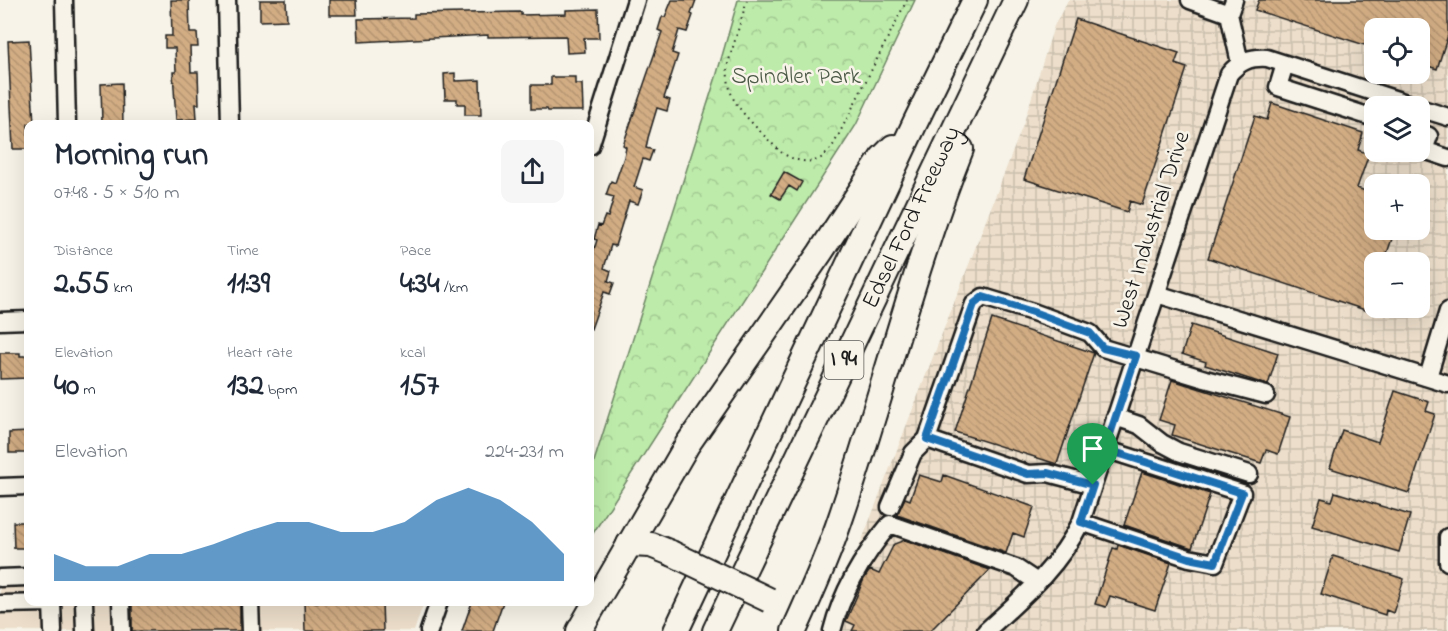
<!DOCTYPE html>
<meta charset="utf-8">
<style>
body{margin:0;font-family:"Indie Flower",sans-serif;background:#f6f6f7;color:#1f2937;height:100vh;display:flex;flex-direction:column;font-size:22px;white-space:nowrap}
*{box-sizing:border-box;margin:0}
p{font-size:20px;color:#747a83}
.icon{flex:none;width:33px;height:33px;fill:none;stroke:currentColor;stroke-width:2;stroke-linecap:round;stroke-linejoin:round}
.map{position:relative;flex:1;overflow:hidden}
.drawer{position:absolute;left:24px;top:120px;width:570px;height:486px;display:flex;flex-direction:column;background:#fff;border-radius:12px;box-shadow:0 6px 24px #0002}
.drawer>*{flex:none}
.controls{position:absolute;left:1364px;top:18px;display:grid;gap:12px}
.controls a{display:grid;place-items:center;width:66px;height:66px;border-radius:12px;background:#fff;box-shadow:0 6px 24px #0002;font-size:30px}
.pin{position:absolute;display:grid;place-items:center;width:51px;height:51px;color:#fff;margin:-62px -26px;border-radius:50% 50% 50% 0;rotate:-45deg;box-shadow:0 0 6px #0007}
.pin .icon{rotate:45deg}
.round{display:grid;place-items:center;flex:none;width:63px;height:63px;border-radius:12px;background:#f6f6f7}
.summary{display:flex;align-items:center;justify-content:space-between;height:102px;padding:0 30px}
h1{font-size:33px;font-weight:700;line-height:45px}
.figures{display:grid;grid-template-columns:repeat(3,1fr);gap:9px;height:102px;padding:6px 30px}
.figures div{display:grid;align-content:center}
.figures b{font-size:30px;font-weight:700}
.figures small{font-size:16px;font-weight:400}
.figures p{font-size:16px}
.chart{height:168px;padding:12px 30px}
.chart p{display:flex;justify-content:space-between}
.chart svg{width:100%;height:108px;margin-top:6px;fill:#1f6fb2;opacity:.7}
.map>svg:first-child{display:block}
.built{fill:#ecdeca}
.industrial{fill:url(#industrial-grid);fill-rule:evenodd}
.park{fill:url(#park-crowns);stroke:#6c8463;stroke-width:1.5}
.building{fill:url(#building-back-hatch);stroke:#1c1c1c;stroke-width:1.5}
.lines{fill:none;stroke-linecap:round;stroke-linejoin:round}
.minor-casing{stroke:#1c1c1c;stroke-width:21}
.highway-casing{stroke:#1c1c1c;stroke-width:28}
.path{stroke:#1c1c1c;stroke-width:2;stroke-dasharray:1.5 4.5;stroke-linecap:butt}
.minor{stroke:#f7f3e8;stroke-width:16}
.highway{stroke:#f7f3e8;stroke-width:24}
.highway-bridge-casing{stroke:#1c1c1c;stroke-width:28;stroke-linecap:butt}
.highway-bridge{stroke:#f7f3e8;stroke-width:24}
.route-casing{stroke:#fff;stroke-width:12}
.route{stroke:#1f6fb2;stroke-width:8}
.labels{text-anchor:middle;dominant-baseline:central;stroke-width:5;stroke-linejoin:round;paint-order:stroke}
.shield{fill:#f7f3e8;stroke:#5e5c59;stroke-width:1.5}
.shield-label{font-size:22px;font-weight:bold;fill:#1c1c1c}
.park-label{font-size:24px;fill:#4c5a47;stroke:#f7f3e8}
.street-label{font-size:24px;fill:#1c1c1c;stroke:#f7f3e8}
</style>
<div class="map">
<svg width="1448" height="631" viewBox="0 0 1448 631">
<defs>
<pattern id="industrial-grid" width="8" height="8" patternUnits="userSpaceOnUse" patternTransform="scale(1.5)"><rect width="8" height="8" fill="#ecdeca"/><path d="M0 4h8M4 0v8" fill="none" stroke="#cabead"/></pattern>
<pattern id="park-crowns" width="20" height="18" patternUnits="userSpaceOnUse" patternTransform="scale(1.5)"><rect width="20" height="18" fill="#bdebaa"/><path d="M2 6a3 3 0 1 1 6 0M12 15a3 3 0 1 1 6 0" fill="none" stroke="#a2c992"/></pattern>
<pattern id="building-back-hatch" width="6" height="6" patternUnits="userSpaceOnUse" patternTransform="scale(1.5)"><rect width="6" height="6" fill="#d2ad84"/><path d="M-1 5l2 2M0 0l6 6M5-1l2 2" fill="none" stroke="#b49471"/></pattern>
</defs>
<rect width="100%" height="100%" fill="#f7f3e8"/>
<filter id="ink" filterUnits="userSpaceOnUse"><feTurbulence type="fractalNoise" baseFrequency=".0167" numOctaves="2"/><feDisplacementMap in="SourceGraphic" scale="12" xChannelSelector="R" yChannelSelector="G"/><feConvolveMatrix kernelMatrix="1 2 1 2 8 2 1 2 1" color-interpolation-filters="sRGB"/></filter>
<g filter="url(#ink)">
<path class="built" d="M28,568V602H424L414,631H0V569Z"/>
<path class="industrial" d="M1068,0H1448V631H822L843,589L1023,125L1054,26ZM1374,28H1419V74H1374ZM1374,106H1419V152H1374ZM1374,184H1419V230H1374ZM1374,262H1419V308H1374Z"/>
<path class="park" d="M738,0H915L856,125L590,538V474L716,77Z"/>
<path class="building" d="M171,0H189L190,33H197L198,47H190L191,72H198L199,104H196L197,119L176,120L173,72H176L175,48H165V36H172Z
M260,0H286L287,20L260,21Z
M329,0H356L357,15H329Z
M672,0H696L691,14L693,15L687,32L679,30L672,53L678,55L664,98L670,100L667,111L657,108L648,138L646,148L653,150L649,161L643,159L634,187L643,190L638,204L629,201L615,246L611,245L604,268L611,271L608,281L614,283L610,294L604,292L591,329L590,328V262L597,240L594,239L598,225L601,226L605,216L608,217L614,197L606,195L611,181L615,183L624,157L626,147L623,145L662,32L658,30L662,17H665Z
M1259,0H1448V35L1437,69L1419,63V28H1374V48L1255,10Z
M598,9L599,38H584L585,52L567,53L566,36L488,37V35L359,42L358,19L414,18V14L521,12V15L566,14V10Z
M1076,19L1179,53L1175,64L1187,68L1142,205L1130,201L1127,212L1024,179Z
M29,40L34,124H28V149H13L8,41Z
M455,73V81L480,80L481,115H465V104H457V99H445L444,74Z
M551,77H575V84H582L583,111H548L547,109H531V85H551Z
M122,83L123,124H102L101,84Z
M1272,103L1363,133L1358,150L1369,154L1357,188L1374,194V230H1395L1384,262H1374V293L1368,311L1208,258L1255,116L1267,120Z
M784,172L802,182L797,191L789,186L780,199L771,194Z
M992,319L1094,353L1057,464L955,432Z
M1191,325L1278,353L1268,385L1205,365L1206,362L1182,354Z
M0,353H20V356H28V378L0,379Z
M1172,380L1290,417L1278,454L1266,450L1261,463L1172,435L1175,425L1159,420Z
M1395,391L1429,402L1426,411L1435,414L1409,493L1330,468L1342,430L1378,442Z
M28,432V453H9V433Z
M1142,472L1210,494L1192,548L1124,525Z
M919,475L942,482L944,475L1034,507L1024,537L1013,533L1006,553L897,515L905,498L910,500Z
M1335,492L1410,515L1399,552L1312,526L1321,498L1332,501Z
M13,522H28L27,548H14Z
M905,540L990,570L930,631H852L855,625L846,621L864,579L870,570L879,574L894,544Z
M1118,545L1171,563L1155,610L1110,596L1106,607L1095,604L1113,548L1117,549Z
M1333,556L1404,579L1393,613L1386,610L1385,615L1321,594Z
M132,602H240V631H132Z
M304,602H382L383,631H305Z
M472,602H503L493,631H462Z"/>
<g class="lines">
<defs>
<path id="minor" d="M64,0L67,124
M227,0L230,124
M1190,0L1229,14
M1234,0L1229,14L1240,63
M1285,64L1278,87L1374,118
M1419,108L1448,117
M1419,132L1429,136L1424,150L1448,158
M590,146L636,0
M1157,294L1448,384
M0,321L28,320
M1428,377L1448,311
M1115,417L1139,425L1162,443L1179,452L1249,474
M1093,485L1048,473L1028,474L927,439L974,304L983,297L1033,312L1090,333L1103,348L1205,379L1266,395
M0,487L28,486
M890,507L913,453L927,439
M1081,522L1189,558L1215,563L1242,493L1105,449
M1448,537V562
M0,578L28,577
M52,602L53,631
M84,602L85,631
M121,602L122,631
M250,602L251,631
M0,604L52,603
M429,631L439,602
M832,631C842,591 864,555 890,524L1016,568L1037,582
M986,631C1023,597 1058,568 1081,522L1229,74C1240,61 1250,57 1267,58L1416,106"/>
<g id="highway">
<path d="M629,544L651,545L671,553"/>
<path d="M579,631L687,445L820,253L882,158L893,147"/>
<path d="M676,631L915,123L975,0"/>
<path id="s1" d="M715,631L1016,0"/>
<path d="M794,631C811,594 828,556 841,517C883,395 913,269 961,149"/>
</g>
</defs>
<use href="#minor" class="minor-casing"/>
<use href="#highway" class="highway-casing"/>
<path class="path" d="M747,0L727,67C728,79 729,93 736,103C742,114 771,143 781,152C790,159 806,164 817,160C825,157 829,150 834,144L907,0"/>
<use href="#minor" class="minor"/>
<use href="#highway" class="highway"/>
<defs>
<path id="highway-bridge" d="M671,553L769,600"/>
</defs>
<use href="#highway-bridge" class="highway-bridge-casing"/>
<use href="#highway-bridge" class="highway-bridge"/>
</g>
</g>
<g class="lines" filter="url(#ink)">
<defs>
<path id="route" d="M983,297L1033,312L1090,333L1103,348L1136,356L1105,449L1242,493L1215,563L1189,558L1081,522L1093,485L1048,473L1028,474L927,439L974,304Z"/>
</defs>
<use href="#route" class="route-casing"/>
<use href="#route" class="route"/>
</g>
<g class="labels">
<rect class="shield" x="824.5" y="341" width="39" height="38" rx="4.5"/>
<g class="shield-label">
<text x="844" y="360">I 94</text>
</g>
<g class="park-label">
<text x="796" y="77">Spindler Park</text>
</g>
<g class="street-label">
<text stroke="none"><textPath href="#s1" startOffset="458">Edsel Ford Freeway</textPath></text>
<text transform="translate(1152 230) rotate(-72)">West Industrial Drive</text>
</g>
</g>
</svg>
<div class="controls">
<a><svg class="icon" aria-label="locate" viewBox="0 0 24 24"><circle cx="12" cy="12" r="6"/><path d="M12 2v4M12 18v4M2 12h4M18 12h4"/></svg></a>
<a><svg class="icon" aria-label="layers" viewBox="0 0 24 24"><path d="M12 4l9 5-9 5-9-5zM3 14l9 5 9-5"/></svg></a>
<a>+</a>
<a>−</a>
</div>
<div class="pin" style="left:1093px;top:485px;background:#1e9e55"><svg class="icon" aria-label="arrive" viewBox="0 0 24 24"><path d="M6 21V4h12l-3 4 3 4H6"/></svg></div>
<section class="drawer">
<div class="summary"><div><h1>Morning run</h1><p>07:48 · 5 × 510 m</p></div><a class="round"><svg class="icon" aria-label="share" viewBox="0 0 24 24"><path d="M12 15V3M7 8l5-5 5 5M5 13v7h14v-7"/></svg></a></div>
<div class="figures">
<div><p>Distance</p><b>2.55<small> km</small></b></div>
<div><p>Time</p><b>11:39</b></div>
<div><p>Pace</p><b>4:34<small> /km</small></b></div>
</div>
<div class="figures">
<div><p>Elevation</p><b>40<small> m</small></b></div>
<div><p>Heart rate</p><b>132<small> bpm</small></b></div>
<div><p>kcal</p><b>157</b></div>
</div>
<div class="chart"><p><span>Elevation</span>224–231 m</p>
<svg viewBox="0 0 160 44" preserveAspectRatio="none"><path d="M0 44V33L10 38L20 38L30 33L40 33L50 29L60 24L70 20L80 20L90 24L100 24L110 20L120 11L130 6L140 11L150 20L160 33V44z"/></svg>
</div>
</section>
</div>
